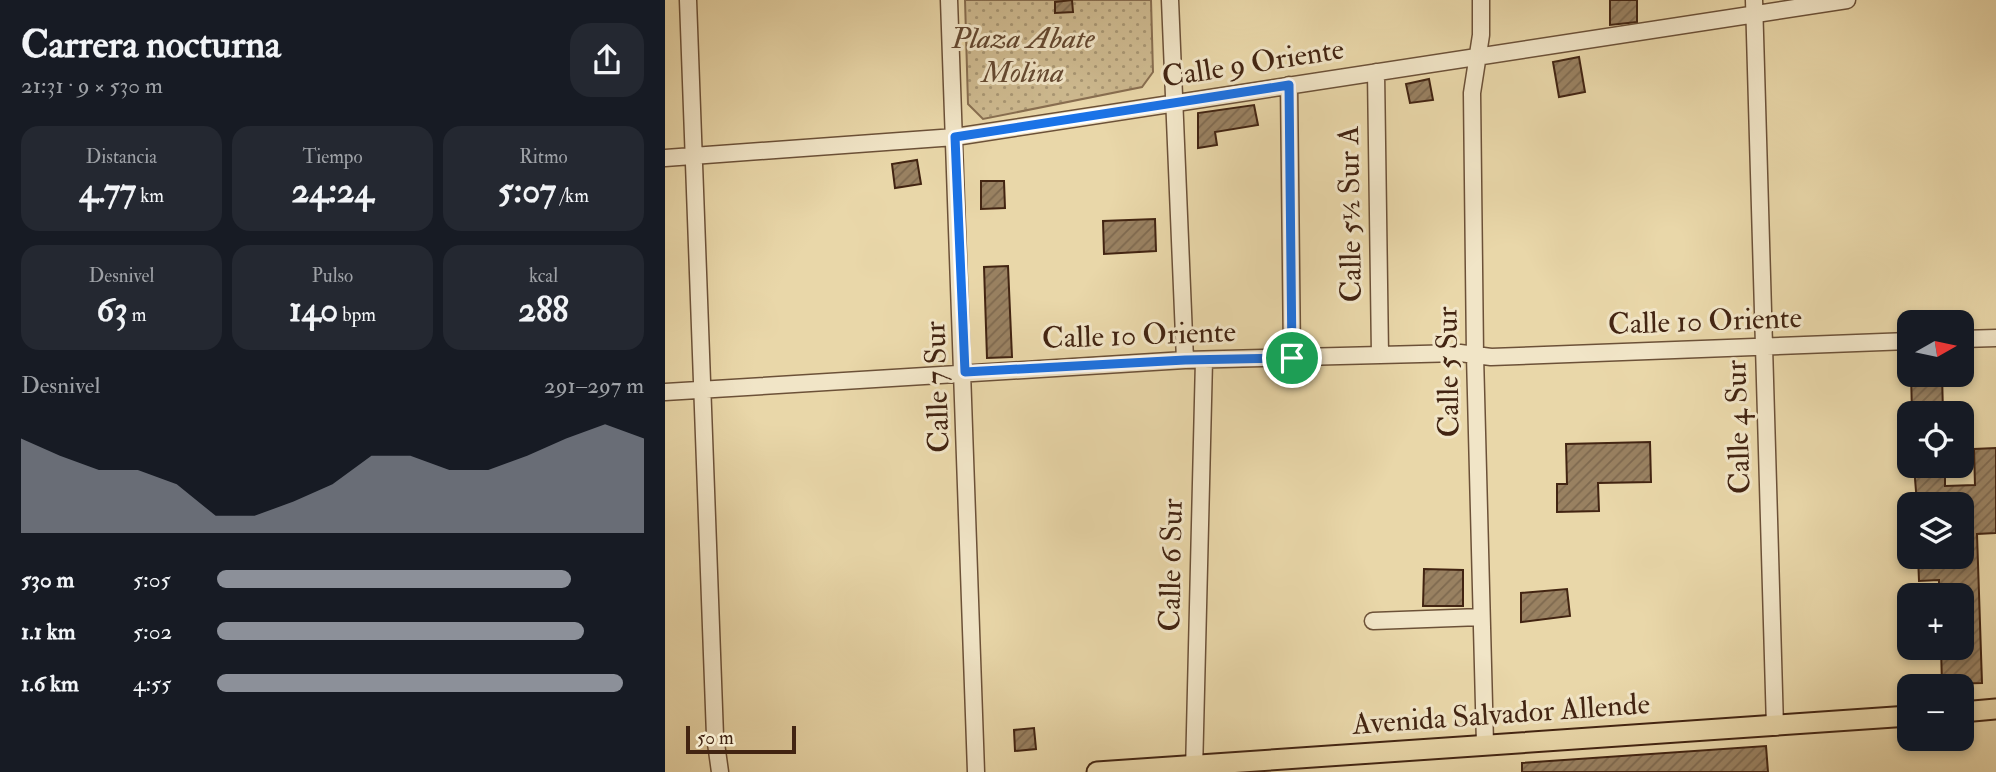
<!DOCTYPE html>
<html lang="es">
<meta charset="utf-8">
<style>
body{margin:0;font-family:"IM FELL Double Pica",serif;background:#242831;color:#f1f3f6;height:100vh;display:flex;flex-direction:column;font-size:26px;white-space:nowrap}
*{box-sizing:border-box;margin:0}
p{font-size:23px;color:#9ea1a6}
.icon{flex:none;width:38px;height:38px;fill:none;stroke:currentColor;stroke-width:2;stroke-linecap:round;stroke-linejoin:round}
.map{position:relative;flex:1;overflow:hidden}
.details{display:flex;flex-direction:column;background:#171b24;width:665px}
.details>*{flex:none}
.needle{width:46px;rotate:81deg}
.controls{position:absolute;left:1232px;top:310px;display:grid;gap:14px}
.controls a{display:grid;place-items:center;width:77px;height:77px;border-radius:14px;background:#171b24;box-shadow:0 4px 10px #0003;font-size:35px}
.scale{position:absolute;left:21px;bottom:18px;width:110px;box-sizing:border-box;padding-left:7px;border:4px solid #422412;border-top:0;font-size:19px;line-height:24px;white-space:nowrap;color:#422412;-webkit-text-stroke:5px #f1e5c7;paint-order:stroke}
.pin{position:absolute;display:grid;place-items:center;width:60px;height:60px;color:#fff;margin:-30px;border:4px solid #fff;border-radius:50%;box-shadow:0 2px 7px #0007}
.round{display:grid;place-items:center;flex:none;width:74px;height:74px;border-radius:21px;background:#242831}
.head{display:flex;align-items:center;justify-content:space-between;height:119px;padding:0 21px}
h1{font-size:38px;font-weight:700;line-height:52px}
.figures{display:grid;grid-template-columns:repeat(3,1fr);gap:10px;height:119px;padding:7px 21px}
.figures div{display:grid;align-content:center;border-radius:18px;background:#242831;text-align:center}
.figures b{font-size:35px;font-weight:700}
.figures small{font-size:19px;font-weight:400}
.figures p{font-size:19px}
.chart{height:196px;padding:14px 21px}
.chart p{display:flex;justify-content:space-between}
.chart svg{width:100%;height:126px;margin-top:7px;fill:#8c9099;opacity:.7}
ul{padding:0 21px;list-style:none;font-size:23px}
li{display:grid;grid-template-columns:112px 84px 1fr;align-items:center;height:52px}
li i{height:18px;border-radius:9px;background:#8c9099}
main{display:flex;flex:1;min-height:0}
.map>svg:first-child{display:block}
.park{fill:url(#park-dots);stroke:#886e50;stroke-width:2}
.building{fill:url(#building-hatch);stroke:#422412;stroke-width:2}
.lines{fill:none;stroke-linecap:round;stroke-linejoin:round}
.minor-casing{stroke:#6c5138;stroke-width:19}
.major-casing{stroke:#422412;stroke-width:23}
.minor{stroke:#f1e5c7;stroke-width:16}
.major{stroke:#e9d7a9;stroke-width:19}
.route-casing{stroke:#fff;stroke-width:14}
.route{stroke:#1a73e8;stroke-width:9}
.labels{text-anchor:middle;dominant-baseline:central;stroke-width:6;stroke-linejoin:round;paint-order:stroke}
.park-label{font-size:30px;font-style:italic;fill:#654931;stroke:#f1e5c7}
.street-label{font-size:30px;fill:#422412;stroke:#f1e5c7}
</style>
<main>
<section class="details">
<div class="head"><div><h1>Carrera nocturna</h1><p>21:31 · 9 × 530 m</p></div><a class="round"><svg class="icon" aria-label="share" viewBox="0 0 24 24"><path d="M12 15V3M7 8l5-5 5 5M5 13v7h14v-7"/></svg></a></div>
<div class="figures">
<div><p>Distancia</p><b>4.77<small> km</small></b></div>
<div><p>Tiempo</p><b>24:24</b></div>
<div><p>Ritmo</p><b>5:07<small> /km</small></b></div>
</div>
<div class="figures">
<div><p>Desnivel</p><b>63<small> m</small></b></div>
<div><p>Pulso</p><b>140<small> bpm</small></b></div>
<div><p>kcal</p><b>288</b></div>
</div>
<div class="chart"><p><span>Desnivel</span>291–297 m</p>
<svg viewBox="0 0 160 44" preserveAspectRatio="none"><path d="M0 44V11L10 17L20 22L30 22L40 27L50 38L60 38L70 33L80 27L90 17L100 17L110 22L120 22L130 17L140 11L150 6L160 11V44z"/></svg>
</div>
<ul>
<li><b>530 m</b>5:05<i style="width:83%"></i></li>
<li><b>1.1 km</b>5:02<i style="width:86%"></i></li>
<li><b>1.6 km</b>4:55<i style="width:95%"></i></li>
</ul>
</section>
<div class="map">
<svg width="1331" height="772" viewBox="0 0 1331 772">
<defs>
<pattern id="park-dots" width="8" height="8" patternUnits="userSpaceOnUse" patternTransform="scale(1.75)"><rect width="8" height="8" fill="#cdb98f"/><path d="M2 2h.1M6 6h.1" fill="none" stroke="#a89673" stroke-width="1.8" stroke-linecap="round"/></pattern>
<pattern id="building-hatch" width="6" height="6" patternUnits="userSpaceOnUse" patternTransform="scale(1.75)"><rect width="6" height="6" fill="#998161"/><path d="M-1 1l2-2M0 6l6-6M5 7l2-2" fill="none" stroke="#7e694f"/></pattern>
</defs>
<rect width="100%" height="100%" fill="#e9d7a9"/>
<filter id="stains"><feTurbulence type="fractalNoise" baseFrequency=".00286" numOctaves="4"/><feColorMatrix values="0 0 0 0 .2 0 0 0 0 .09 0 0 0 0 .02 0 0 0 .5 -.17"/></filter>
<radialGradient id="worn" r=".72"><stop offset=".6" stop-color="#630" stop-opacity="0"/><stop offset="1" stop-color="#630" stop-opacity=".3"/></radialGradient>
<path class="park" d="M300,0H486L488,72L477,87L318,119L303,104Z"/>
<path class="building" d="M407,0L408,12L390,13V2Z
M945,0H972V22L945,25Z
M914,57L920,92L894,97L888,62Z
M764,79L768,100L745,103L741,84Z
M589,105L593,125L550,132L552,145L533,148V113Z
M252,160L256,184L230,188L227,164Z
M316,181H339L340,208L316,209Z
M490,219L491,251L439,254L438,221Z
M343,266L347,357L322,358L319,267Z
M1246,374H1277L1278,413H1247Z
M985,442L986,482L933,483L934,511L892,512V484H902L901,444Z
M1331,448V533L1312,534L1317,683L1277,684L1276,648H1297V595H1274V580L1254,581L1253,556H1297V504H1252L1249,466H1280V486L1310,485L1309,449Z
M759,569L798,570V606H758Z
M902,589L905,616L856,622V593Z
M369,728L371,749L350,751L349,730Z
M1101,746L1103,772H857V763Z"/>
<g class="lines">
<defs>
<path id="minor" d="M23,0L50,736L55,772
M284,0L311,772
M505,0L520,360
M816,0V35L807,93L810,355L820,744
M1089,0L1110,727
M711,72L715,355
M624,85L627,358
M0,158L290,137L1182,0
M1297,339L1331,338
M0,392L520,360L795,353L826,357L1244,341
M708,621L816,617
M529,772L539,360"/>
<path id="major" d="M1297,712L1331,709
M432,772L1244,716"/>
</defs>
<use href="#minor" class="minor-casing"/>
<use href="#major" class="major-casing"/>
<use href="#minor" class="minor"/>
<use href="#major" class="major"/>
</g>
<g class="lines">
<defs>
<path id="route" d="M624,85L627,358L520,360L300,372L290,137Z"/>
</defs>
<use href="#route" class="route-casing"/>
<use href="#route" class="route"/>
</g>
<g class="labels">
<g class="park-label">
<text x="358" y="38">Plaza Abate<tspan x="358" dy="34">Molina</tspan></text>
</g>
<g class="street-label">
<text transform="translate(588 63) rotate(-9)">Calle 9 Oriente</text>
<text transform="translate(685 214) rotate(-91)">Calle 5½ Sur A</text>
<text transform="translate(1040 321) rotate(-2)">Calle 10 Oriente</text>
<text transform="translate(474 335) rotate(-2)">Calle 10 Oriente</text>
<text transform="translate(783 372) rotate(-91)">Calle 5 Sur</text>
<text transform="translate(272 387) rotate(-92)">Calle 7 Sur</text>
<text transform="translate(1073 427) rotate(-92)">Calle 4 Sur</text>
<text transform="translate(506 565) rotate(-89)">Calle 6 Sur</text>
<text transform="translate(836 714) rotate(-4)">Avenida Salvador Allende</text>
</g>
</g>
<rect width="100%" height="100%" filter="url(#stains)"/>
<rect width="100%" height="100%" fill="url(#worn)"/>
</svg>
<div class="controls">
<a><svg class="needle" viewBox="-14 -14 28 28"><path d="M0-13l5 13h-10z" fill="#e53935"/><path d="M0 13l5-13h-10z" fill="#9ea1a6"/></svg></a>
<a><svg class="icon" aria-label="locate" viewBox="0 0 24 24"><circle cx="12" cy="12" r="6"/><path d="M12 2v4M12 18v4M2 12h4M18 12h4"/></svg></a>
<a><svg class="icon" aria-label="layers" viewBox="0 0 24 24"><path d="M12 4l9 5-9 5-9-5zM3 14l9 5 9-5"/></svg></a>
<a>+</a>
<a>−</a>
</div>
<div class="scale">50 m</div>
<div class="pin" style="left:627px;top:358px;background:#1e9e55"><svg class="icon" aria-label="arrive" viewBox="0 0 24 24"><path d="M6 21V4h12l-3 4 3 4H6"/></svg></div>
</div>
</main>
